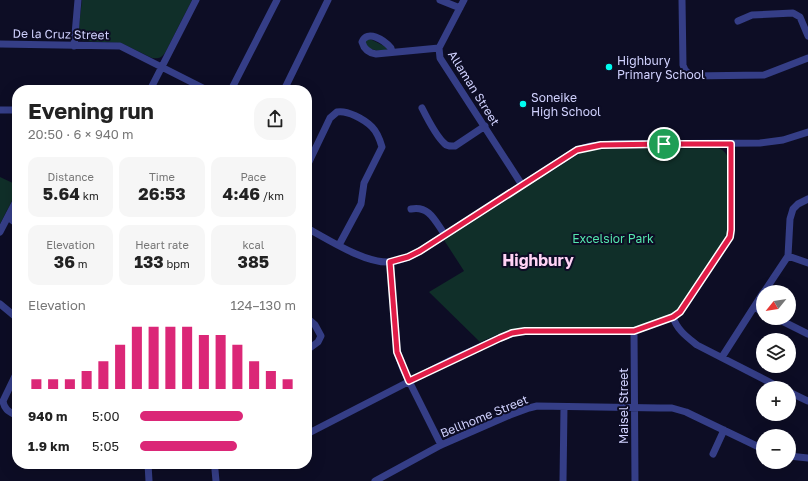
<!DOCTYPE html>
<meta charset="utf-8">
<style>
body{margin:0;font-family:"Golos Text",sans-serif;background:#f6f6f6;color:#222;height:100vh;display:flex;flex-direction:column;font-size:15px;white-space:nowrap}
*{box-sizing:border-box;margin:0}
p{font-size:13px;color:#767676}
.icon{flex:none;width:22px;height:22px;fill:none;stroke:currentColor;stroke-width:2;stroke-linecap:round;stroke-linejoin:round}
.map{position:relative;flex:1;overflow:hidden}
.panel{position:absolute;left:12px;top:85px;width:300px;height:384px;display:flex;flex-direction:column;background:#fff;border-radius:16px;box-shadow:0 4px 16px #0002}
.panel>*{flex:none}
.needle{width:26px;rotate:240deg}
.fabs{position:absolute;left:756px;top:285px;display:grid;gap:8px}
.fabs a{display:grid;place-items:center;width:40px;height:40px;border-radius:50%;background:#fff;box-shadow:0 4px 16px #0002;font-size:20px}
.pin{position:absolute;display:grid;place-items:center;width:34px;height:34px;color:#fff;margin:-17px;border:2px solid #fff;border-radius:50%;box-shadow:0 1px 4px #0007}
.round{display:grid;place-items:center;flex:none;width:42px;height:42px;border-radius:16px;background:#f6f6f6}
.overview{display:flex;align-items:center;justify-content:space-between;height:68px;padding:0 16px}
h1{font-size:22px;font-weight:700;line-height:30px}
.metrics{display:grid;grid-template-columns:repeat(3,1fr);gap:6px;height:68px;padding:4px 16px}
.metrics div{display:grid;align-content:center;border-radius:10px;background:#f6f6f6;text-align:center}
.metrics b{font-size:17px;font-weight:700}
.metrics small{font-size:11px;font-weight:400}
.metrics p{font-size:11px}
.chart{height:112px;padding:8px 16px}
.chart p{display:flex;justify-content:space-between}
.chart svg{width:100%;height:72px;margin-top:4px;stroke:#db2777;stroke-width:6}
ul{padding:0 16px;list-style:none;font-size:13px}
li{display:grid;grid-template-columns:64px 48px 1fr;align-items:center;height:30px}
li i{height:10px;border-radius:5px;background:#db2777}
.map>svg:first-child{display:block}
.green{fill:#102f29}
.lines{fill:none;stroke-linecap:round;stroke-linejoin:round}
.minor{stroke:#353e87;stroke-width:7}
.route-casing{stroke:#fff;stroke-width:8}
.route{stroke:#e11d48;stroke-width:5}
.poi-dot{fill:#00fcf0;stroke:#0d0d25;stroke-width:1.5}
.labels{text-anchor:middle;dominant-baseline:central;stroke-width:4;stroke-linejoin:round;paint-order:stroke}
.street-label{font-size:12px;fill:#d1d2ff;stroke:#0d0d25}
.poi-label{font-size:12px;fill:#d1d2ff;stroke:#0d0d25;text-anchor:start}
.park-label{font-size:12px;fill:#55e7ad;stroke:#0d0d25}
.district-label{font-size:16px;font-weight:bold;fill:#ffd3f5;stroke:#0d0d25}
</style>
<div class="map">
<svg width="808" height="481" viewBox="0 0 808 481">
<rect width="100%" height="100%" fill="#0d0d25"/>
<path class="green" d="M82,0H192L165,53C161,58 158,59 152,58L121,43L83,41L78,34Z
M370,39L386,47L388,49C379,52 370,51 365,43L367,40Z
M718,148C724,150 726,153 728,158V229L727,235L680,307L672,314L636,327L515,329L506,331L480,342L429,292L464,271L444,240L579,154L589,151L604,149Z
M0,177L17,185V191L0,224Z"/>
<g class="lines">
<path class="minor" d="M440,0L460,8
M464,0L439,48L440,58L522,185
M682,0L683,65L685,70L691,76L764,75L808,58
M738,21L752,15L793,13L800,17L808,36
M0,44L120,46L207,90
M74,46L78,0
M391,52V48C384,40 367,29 362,42C364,49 369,53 376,54L439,48
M150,90L196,0
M231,90L277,0
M284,90L328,0
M422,108C427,118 438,138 445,144C448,147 452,146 455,146L485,126
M0,110H17
M307,166L330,118L337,112C347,110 364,119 372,127C377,132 380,140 382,147L364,183L361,204L339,245
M411,209C430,205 436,223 445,235
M8,217L17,224
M307,228C329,240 366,264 391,262C401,261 411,256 420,251L577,150L590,146L614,144L760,143L783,140L808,132
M0,232L17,199
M788,256L808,263
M390,262L397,352L403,369L441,445
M764,292L788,256L790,219L793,209L798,204L808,199
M0,304L17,318
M754,307L763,312
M673,317C677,330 687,337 697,345L781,388
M307,318L315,325L321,336L318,342L307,350
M776,318L808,334
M634,331L635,481
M722,357L763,293
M17,372L3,401C4,410 10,412 17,416
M789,392L808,401
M307,434L449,361L500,338L513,333L525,331H634L673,317L680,312L685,305L730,237L731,230V144
M713,454L724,430
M789,456L808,458
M148,464L149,481
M215,470L216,481
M375,481L441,445L510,415L529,408L537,406L660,408H672L686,412L763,449
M563,481L564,407"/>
</g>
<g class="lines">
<defs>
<path id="route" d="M664,144H731V230L730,237L680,312L673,317L634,331H525L512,333L500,338L409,381L397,352L390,262L408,257L420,251L577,150L601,145Z"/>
</defs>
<use href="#route" class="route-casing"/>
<use href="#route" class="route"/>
</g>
<g class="poi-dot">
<circle cx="609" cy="67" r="4"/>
<circle cx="523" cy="104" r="4"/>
</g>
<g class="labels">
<g class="street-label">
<text transform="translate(61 34) rotate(1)">De la Cruz Street</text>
<text transform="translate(474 88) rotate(58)">Allaman Street</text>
<text transform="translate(623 406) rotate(-90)">Maisel Street</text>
<text transform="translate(484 416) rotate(-22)">Bellhome Street</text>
</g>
<g class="poi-label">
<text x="617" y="60">Highbury<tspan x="617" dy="14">Primary School</tspan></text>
<text x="531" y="97">Soneike<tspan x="531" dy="14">High School</tspan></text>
</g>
<g class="park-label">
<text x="613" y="238">Excelsior Park</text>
</g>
<g class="district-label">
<text x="538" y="260">Highbury</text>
</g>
</g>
</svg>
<div class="fabs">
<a><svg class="needle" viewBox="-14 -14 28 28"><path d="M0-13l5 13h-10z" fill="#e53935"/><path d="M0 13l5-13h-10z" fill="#767676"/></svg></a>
<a><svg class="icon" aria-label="layers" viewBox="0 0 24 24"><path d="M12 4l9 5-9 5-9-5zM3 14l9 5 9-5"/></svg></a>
<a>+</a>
<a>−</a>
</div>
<div class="pin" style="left:664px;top:144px;background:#1e9e55"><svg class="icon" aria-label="arrive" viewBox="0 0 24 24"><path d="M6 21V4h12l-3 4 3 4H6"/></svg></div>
<section class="panel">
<div class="overview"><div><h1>Evening run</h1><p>20:50 · 6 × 940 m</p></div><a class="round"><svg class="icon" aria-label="share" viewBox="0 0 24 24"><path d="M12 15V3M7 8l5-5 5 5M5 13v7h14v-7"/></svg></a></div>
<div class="metrics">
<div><p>Distance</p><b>5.64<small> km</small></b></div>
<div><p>Time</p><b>26:53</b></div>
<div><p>Pace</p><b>4:46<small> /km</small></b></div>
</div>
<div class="metrics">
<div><p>Elevation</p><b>36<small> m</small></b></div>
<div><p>Heart rate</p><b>133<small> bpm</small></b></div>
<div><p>kcal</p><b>385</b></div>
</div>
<div class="chart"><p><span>Elevation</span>124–130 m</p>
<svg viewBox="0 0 160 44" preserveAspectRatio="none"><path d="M5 44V38M15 44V38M25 44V38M35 44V33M45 44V27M55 44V17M65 44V6M75 44V6M85 44V6M95 44V6M105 44V11M115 44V11M125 44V17M135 44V27M145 44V33M155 44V38"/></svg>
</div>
<ul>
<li><b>940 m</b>5:00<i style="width:66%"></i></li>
<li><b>1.9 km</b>5:05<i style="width:62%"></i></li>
</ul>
</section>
</div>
